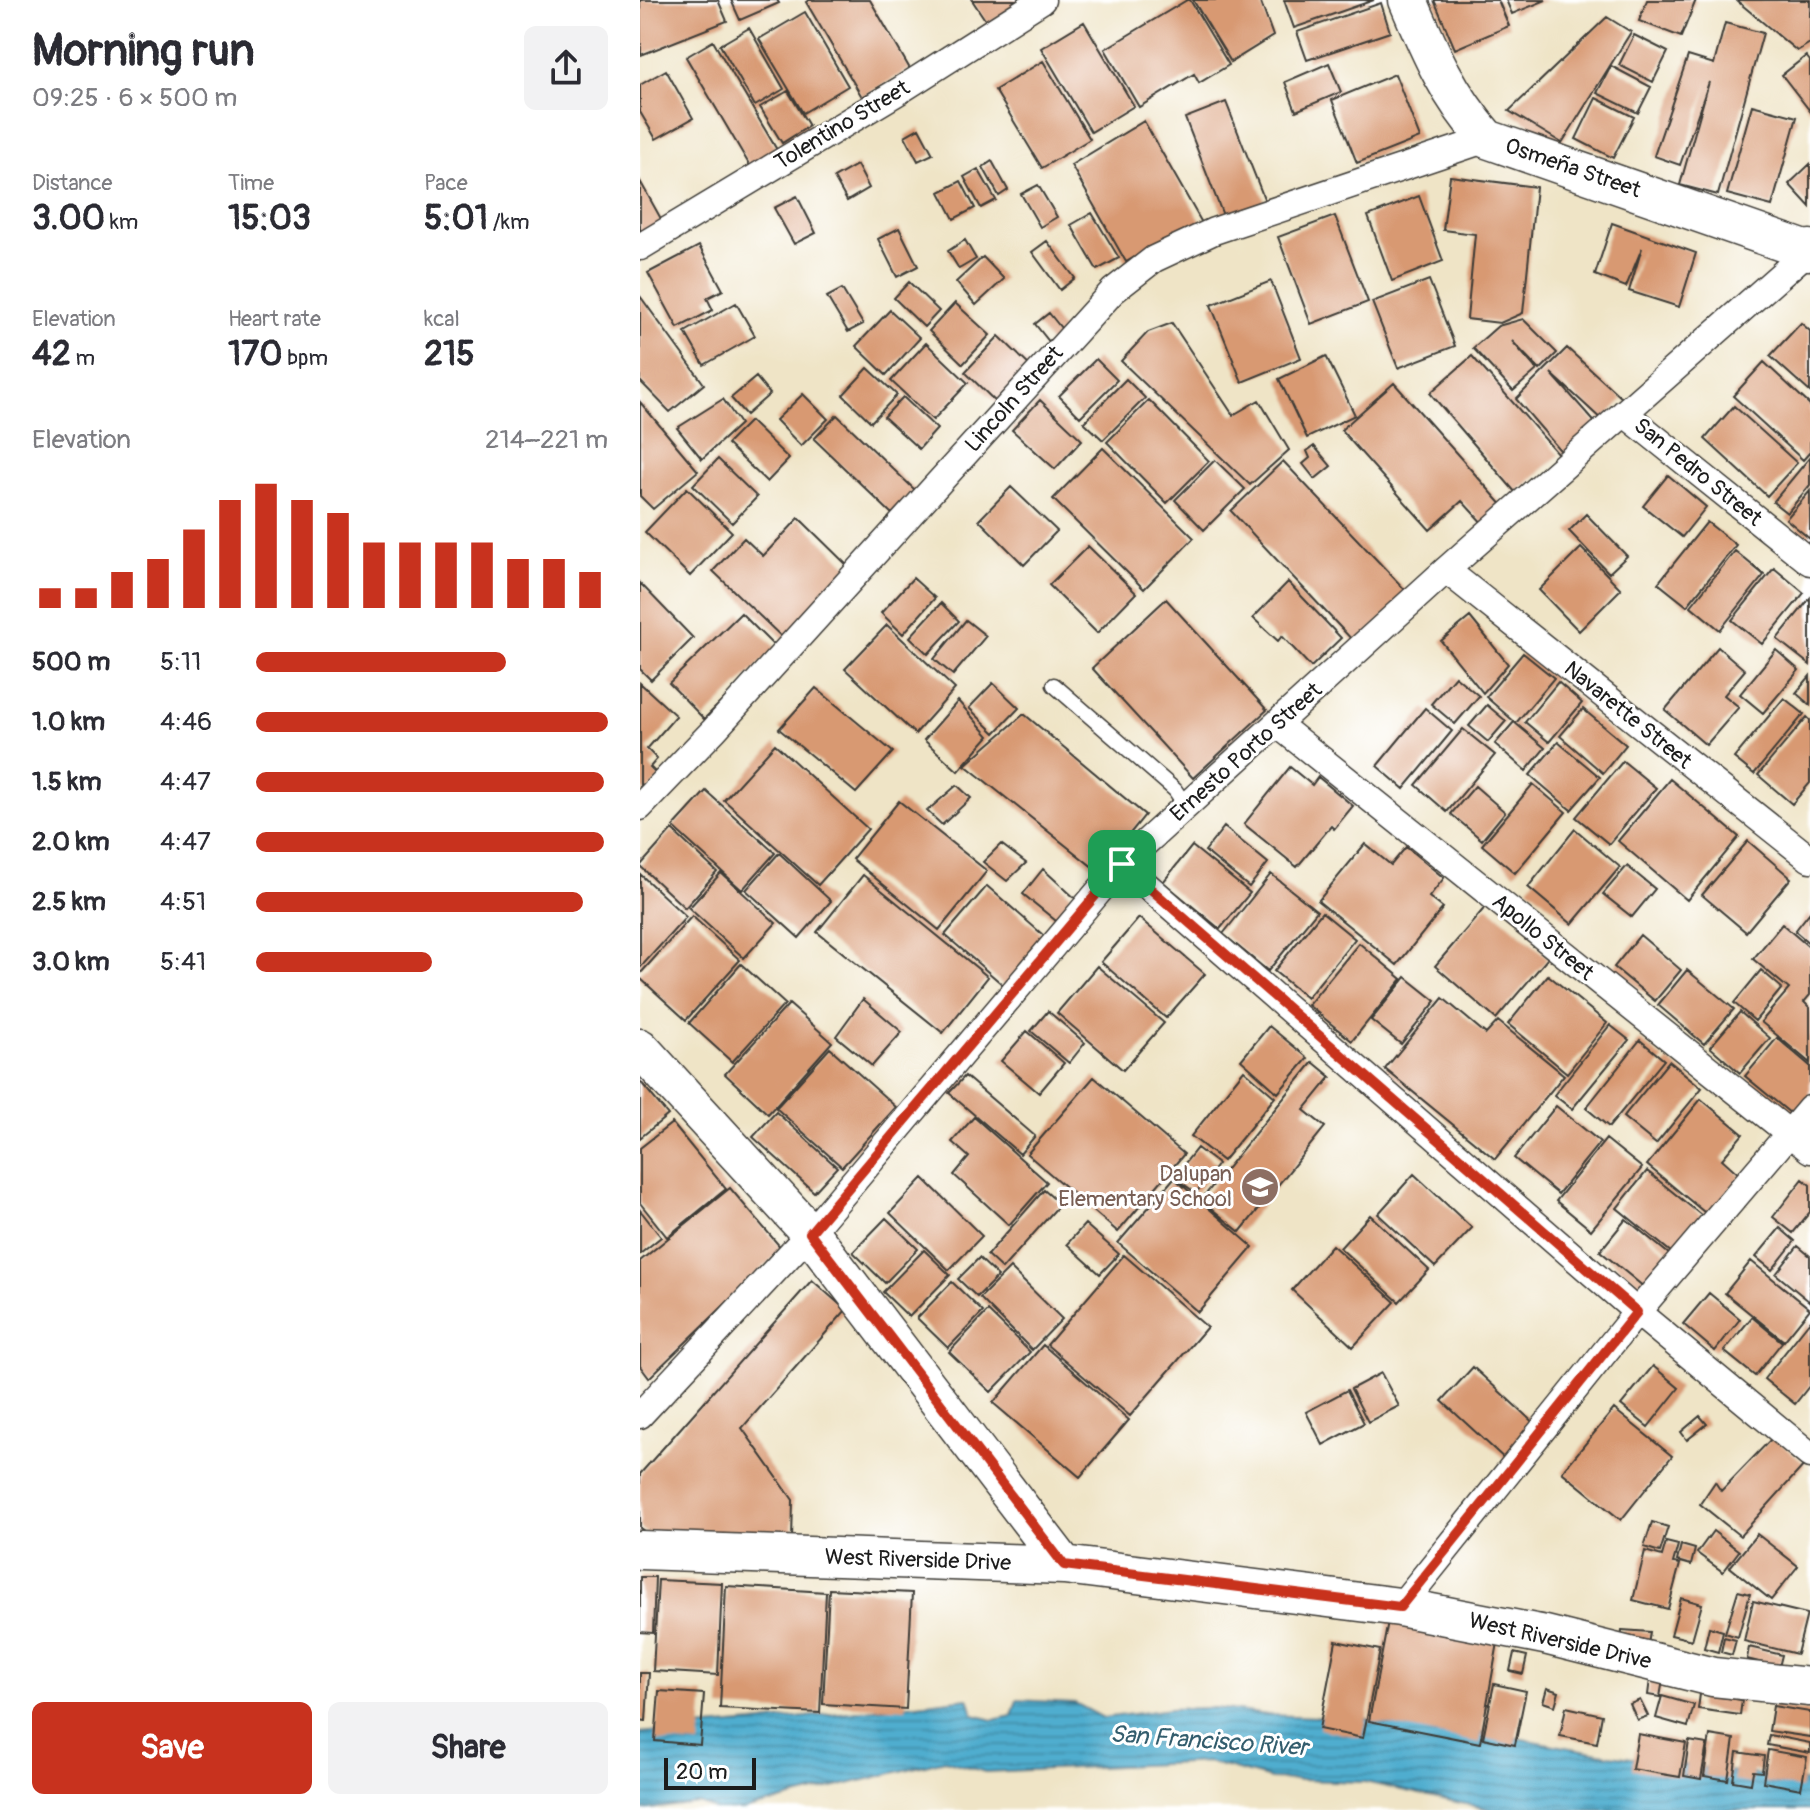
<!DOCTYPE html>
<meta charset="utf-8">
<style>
body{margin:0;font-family:Pangolin,sans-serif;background:#f2f2f3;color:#2b2b33;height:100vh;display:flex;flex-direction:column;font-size:30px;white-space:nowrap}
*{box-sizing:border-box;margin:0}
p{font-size:26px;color:#7c7c81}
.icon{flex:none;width:44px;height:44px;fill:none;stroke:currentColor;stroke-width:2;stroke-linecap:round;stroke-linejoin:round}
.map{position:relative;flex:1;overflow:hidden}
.panel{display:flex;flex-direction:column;background:#fff;width:640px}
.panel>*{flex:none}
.scale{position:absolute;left:24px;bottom:20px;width:92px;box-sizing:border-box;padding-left:8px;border:4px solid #1c1c1c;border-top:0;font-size:22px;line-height:28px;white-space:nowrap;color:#1c1c1c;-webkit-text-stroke:6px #fff;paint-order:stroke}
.pin{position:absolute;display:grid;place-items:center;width:68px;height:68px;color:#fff;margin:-34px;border-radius:16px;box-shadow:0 4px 12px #0006}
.round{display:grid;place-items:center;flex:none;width:84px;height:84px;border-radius:12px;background:#f2f2f3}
.overview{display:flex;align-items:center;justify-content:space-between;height:136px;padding:0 32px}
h1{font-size:44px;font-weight:700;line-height:60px}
.stats{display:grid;grid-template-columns:repeat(3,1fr);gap:12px;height:136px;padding:8px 32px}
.stats div{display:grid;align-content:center}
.stats b{font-size:34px;font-weight:700}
.stats small{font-size:22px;font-weight:400}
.stats p{font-size:22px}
.chart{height:224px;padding:16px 32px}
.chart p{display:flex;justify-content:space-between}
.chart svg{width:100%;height:144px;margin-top:8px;stroke:#c8321e;stroke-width:6}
.primary-button{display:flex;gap:16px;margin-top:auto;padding:16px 32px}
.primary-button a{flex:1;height:92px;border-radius:12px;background:#c8321e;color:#fff;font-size:32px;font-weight:700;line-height:92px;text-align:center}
.primary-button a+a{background:#f2f2f3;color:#2b2b33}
ul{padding:0 32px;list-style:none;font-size:26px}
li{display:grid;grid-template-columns:128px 96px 1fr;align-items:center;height:60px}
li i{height:20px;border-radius:10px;background:#c8321e}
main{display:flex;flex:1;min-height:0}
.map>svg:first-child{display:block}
.water{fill:url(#water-rules);stroke:#366476;stroke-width:2}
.building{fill:#d89972}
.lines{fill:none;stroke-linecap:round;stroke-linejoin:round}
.lane-casing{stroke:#3c3a36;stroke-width:17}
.street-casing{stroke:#3c3a36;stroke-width:29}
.secondary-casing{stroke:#3c3a36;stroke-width:41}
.lane{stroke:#fff;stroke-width:14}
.street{stroke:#fff;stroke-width:26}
.secondary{stroke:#fff;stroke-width:38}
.route-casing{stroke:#fff;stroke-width:16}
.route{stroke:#c8321e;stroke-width:10}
.labels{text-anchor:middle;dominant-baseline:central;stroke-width:6;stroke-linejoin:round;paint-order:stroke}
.street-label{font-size:22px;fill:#1c1c1c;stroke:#fff}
.education-label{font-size:22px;fill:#785e54;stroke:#fff;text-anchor:end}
.water-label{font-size:24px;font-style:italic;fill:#335d6d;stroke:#fff}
</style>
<main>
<section class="panel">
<div class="overview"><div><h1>Morning run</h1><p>09:25 · 6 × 500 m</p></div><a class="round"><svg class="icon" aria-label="share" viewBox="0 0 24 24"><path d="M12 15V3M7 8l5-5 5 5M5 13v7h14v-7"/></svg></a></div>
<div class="stats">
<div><p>Distance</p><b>3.00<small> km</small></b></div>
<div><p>Time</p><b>15:03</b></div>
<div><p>Pace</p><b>5:01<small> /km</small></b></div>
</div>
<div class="stats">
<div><p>Elevation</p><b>42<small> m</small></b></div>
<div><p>Heart rate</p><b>170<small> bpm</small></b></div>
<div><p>kcal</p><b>215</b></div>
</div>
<div class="chart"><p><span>Elevation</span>214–221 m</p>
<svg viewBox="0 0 160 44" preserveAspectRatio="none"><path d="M5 44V38M15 44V38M25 44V33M35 44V29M45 44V20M55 44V11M65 44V6M75 44V11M85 44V15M95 44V24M105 44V24M115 44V24M125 44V24M135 44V29M145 44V29M155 44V33"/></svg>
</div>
<ul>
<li><b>500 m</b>5:11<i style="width:71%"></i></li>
<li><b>1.0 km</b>4:46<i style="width:100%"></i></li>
<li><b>1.5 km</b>4:47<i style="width:99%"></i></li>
<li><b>2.0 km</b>4:47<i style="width:99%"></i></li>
<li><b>2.5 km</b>4:51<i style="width:93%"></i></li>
<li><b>3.0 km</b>5:41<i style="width:50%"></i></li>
</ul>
<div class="primary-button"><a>Save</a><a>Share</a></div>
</section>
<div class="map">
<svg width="1170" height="1810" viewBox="0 0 1170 1810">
<defs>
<pattern id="water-rules" width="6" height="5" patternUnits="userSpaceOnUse" patternTransform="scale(2)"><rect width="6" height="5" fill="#50adcf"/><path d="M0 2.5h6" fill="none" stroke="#428ca7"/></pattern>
</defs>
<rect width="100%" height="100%" fill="#fff"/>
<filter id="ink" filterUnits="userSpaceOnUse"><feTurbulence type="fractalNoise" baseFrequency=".0125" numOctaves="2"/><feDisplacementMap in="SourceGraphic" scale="16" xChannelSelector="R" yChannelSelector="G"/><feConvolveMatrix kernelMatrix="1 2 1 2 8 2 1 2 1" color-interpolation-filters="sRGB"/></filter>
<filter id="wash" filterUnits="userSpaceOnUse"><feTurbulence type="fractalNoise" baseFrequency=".006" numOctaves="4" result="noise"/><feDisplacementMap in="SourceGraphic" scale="32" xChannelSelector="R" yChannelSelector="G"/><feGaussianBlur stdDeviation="1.8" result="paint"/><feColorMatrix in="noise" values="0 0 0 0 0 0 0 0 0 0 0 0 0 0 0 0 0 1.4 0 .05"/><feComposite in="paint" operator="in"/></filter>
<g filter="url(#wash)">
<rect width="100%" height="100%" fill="#efe4c6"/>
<path class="water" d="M328,1698L334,1715L353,1720L372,1716L377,1700L435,1703L463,1718L530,1709L574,1708L628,1715L781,1721L970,1755L1170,1782V1810H853L725,1782L631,1779L568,1762L345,1772L305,1760L103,1810H77L58,1803L0,1810V1733L114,1723Z"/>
<g id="blocks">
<path class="building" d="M0,0H78L87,21L1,55Z
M91,0H137L139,3L100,20Z
M169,0H230L270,69L222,97L166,2Z
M332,0H387L348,24Z
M547,0H550L589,65L559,83L554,74L499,107L465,49Z
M553,0H620L633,36L591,62Z
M644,0H734L654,28Z
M794,0H858L869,26L815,49Z
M866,0H906L872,14Z
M1007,0H1056L1041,37L999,21Z
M1096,0H1170V43L1157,51Z
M741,3L750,32L667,60L657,32Z
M165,12L208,86L163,113L119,39Z
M967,17L991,32L922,143L869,111Z
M444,22L494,106L451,132L401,48Z
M1085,23L1123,33L1078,195L1040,185L1069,82L1040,165L1014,156L1048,56L1074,64Z
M109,28L144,89L115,106L80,45Z
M994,35L1028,52L1013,82L979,65Z
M73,41L137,150L110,166L46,57Z
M1166,56L1170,61V111L1142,75Z
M403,61L450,139L402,168L355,90Z
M689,63L701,92L656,111L645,82Z
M971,66L1011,87L998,113L957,93Z
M26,70L53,118L16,139L0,112V85Z
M755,74L780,138L717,163L692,100Z
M148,91L169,126L142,143L120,107Z
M956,98L994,117L973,158L936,139Z
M586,102L625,201L584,218L545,118Z
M1112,105L1157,117L1132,206L1087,194Z
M504,121L566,230L537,246L531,236L486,262L431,165Z
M279,128L293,154L278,161L265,136Z
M352,161L368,190L359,196L343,167Z
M1170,164V207L1149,184Z
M217,165L229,188L207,201L194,178Z
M338,169L356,200L341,208L324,177Z
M810,176L896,187L883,313L860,323L827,319L835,234L803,230Z
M0,181L25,226L0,240Z
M321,181L335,208L314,219L300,192Z
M398,185L417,217L400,227L381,194Z
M157,196L176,233L154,244L134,208Z
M779,196L803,261L752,281L728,216Z
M452,213L479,258L457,270L431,225Z
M695,216L728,302L671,324L638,237Z
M972,223L1056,253L1039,307L989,291L1002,248L986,287L955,275Z
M259,228L278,266L257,277L238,239Z
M325,240L336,259L319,269L308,251Z
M407,241L435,278L420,290L392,252Z
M59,246L83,290L67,298L73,310L38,328L8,273Z
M343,257L364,279L336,305L316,282Z
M789,280L815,346L758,368L732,302Z
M631,281L661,358L602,382L571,305Z
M269,282L299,311L284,327L254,298Z
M202,289L223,324L208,332L187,297Z
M0,296L64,384L30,412L0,381Z
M96,303L115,336L64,365L45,332Z
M315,303L350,335L323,364L289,331Z
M250,310L280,338L246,375L216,346Z
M409,313L425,333L411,344L395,324Z
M883,319L917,353L900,370L872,341L897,370L873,391L833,348L858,326Z
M532,323L593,415L619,400L649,450L610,485L481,361L508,332Z
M1161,323L1170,331V392L1130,356Z
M359,336L394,370L360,406L325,372Z
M286,343L328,383L293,420L251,381Z
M927,348L983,399L963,421L911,373L959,427L925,456L876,399Z
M686,356L715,415L667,438L639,379Z
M832,356L919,455L876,493L790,393Z
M456,359L477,380L440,417L419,396Z
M1124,362L1170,405V452L1163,460L1093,396Z
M228,368L257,395L231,422L203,395Z
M116,377L130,394L106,415L91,398Z
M486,379L505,398L463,440L444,422Z
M754,383L865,508L845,526L822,501L790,530L701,430Z
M163,394L188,419L161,446L136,420Z
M263,397L297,429L279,449L244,417Z
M83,399L100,424L62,459L37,428Z
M400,400L442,440L415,469L372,430Z
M509,400L569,461L527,503L467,442Z
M0,402L58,471L13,509L0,496Z
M1094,406L1157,463L1127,496L1065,439Z
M197,415L275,490L252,514L174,439Z
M110,421L149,459L127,482L87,444Z
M674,446L691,466L675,479L663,464L670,458L667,451Z
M463,448L554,538L504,589L413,499Z
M1170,457V485L1147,513L1133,502Z
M78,459L117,497L92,523L53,485Z
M575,460L605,489L564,530L535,500Z
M643,461L769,594L716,644L591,511Z
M1028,475L1066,507L1042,537L1003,506Z
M371,487L417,531L384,565L339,520Z
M47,488L92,532L50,576L5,532Z
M1170,491V539L1146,519Z
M946,514L987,556L969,573L929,531Z
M159,518L214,572L147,642L73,571L104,538L123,556Z
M1067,522L1096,545L1047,606L1018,583Z
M448,546L496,593L457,633L409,585Z
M941,548L981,589L939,631L899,590Z
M1095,551L1124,575L1080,630L1051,606Z
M1134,568L1164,593L1122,644L1092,620Z
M273,578L295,598L263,634L241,613Z
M648,582L701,638L671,667L642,636L638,641L613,618Z
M0,583L53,638L11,680L0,669Z
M1170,598V665L1137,639Z
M526,599L627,710L553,778L452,668Z
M301,603L319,621L288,654L270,637Z
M101,613L136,648L64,719L29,683Z
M830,617L868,664L843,693L801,641Z
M326,620L346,636L313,675L294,659Z
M247,625L315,689L275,734L205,669Z
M1078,647L1105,670L1084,695L1099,707L1066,745L1025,710Z
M1136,650L1159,670L1123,713L1100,694Z
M883,653L914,678L876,723L846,697Z
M815,676L839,696L815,724L791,704Z
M1170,676V705L1156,693Z
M918,682L942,703L909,742L885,722Z
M0,683L36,716L7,749L17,759L10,767L20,777L6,793L0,787Z
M353,683L379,708L355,733L329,708Z
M176,688L253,752L216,793L139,729Z
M1144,698L1164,714L1114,774L1094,758Z
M318,701L349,736L318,771L284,740Z
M847,705L866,721L848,742L829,726Z
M785,708L812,731L764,789L737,766Z
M943,709L986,745L963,773L920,736Z
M384,714L505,815L459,872L325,765Z
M1167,717L1170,720V783L1152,804L1118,775Z
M874,722L905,748L886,771L855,744Z
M823,729L855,755L807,812L776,785Z
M918,742L960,777L931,810L890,775Z
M135,744L228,829L178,885L84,800Z
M983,761L1016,788L969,844L936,817Z
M650,767L672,785L678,777L713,806L694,829L691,826L657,867L604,824Z
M1030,779L1099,837L1047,900L978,841Z
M893,784L926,812L875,873L842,845Z
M317,785L331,798L302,825L287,811Z
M835,786L865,812L842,840L811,814Z
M66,791L135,853L102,890L33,827Z
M259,801L347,871L299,930L212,859Z
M584,827L628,863L609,887L565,851Z
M935,829L980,867L932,924L888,887Z
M32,830L77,872L45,908L0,866Z
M1108,841L1151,878L1106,932L1062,895Z
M361,844L386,863L367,881L343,862Z
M725,844L751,865L766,847L804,878L789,897L803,908L757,965L678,901Z
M552,846L610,893L580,929L523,882Z
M139,853L191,901L159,938L106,890Z
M987,866L1015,889L992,917L963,894Z
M403,869L438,901L421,925L383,894Z
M81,873L136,923L104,958L49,908Z
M0,874L46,917L0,968Z
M631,874L677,911L628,971L583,934Z
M223,875L348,977L303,1033L177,932Z
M347,886L410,941L369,990L305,935Z
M847,905L908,958L856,1019L795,966Z
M682,912L715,939L667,998L634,971Z
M1170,912V944L1155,931Z
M52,916L100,960L46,1020L0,978V974Z
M499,918L565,974L526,1018L461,962Z
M1142,924L1170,948V995L1164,1002L1170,1008V1063L1121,1022L1149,989L1113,959Z
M1000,935L1041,970L1015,1001L974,967Z
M719,943L762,979L712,1041L668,1005Z
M101,964L145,1004L92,1062L49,1023Z
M457,966L524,1023L483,1070L417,1013Z
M1047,970L1094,1009L1064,1044L1018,1005Z
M1121,970L1142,988L1115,1021L1094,1003Z
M908,975L967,1023L927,1073L868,1024Z
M766,977L796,1001L761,1044L731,1020Z
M803,998L846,1034L858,1021L924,1075L855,1159L745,1069Z
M223,999L262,1032L232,1066L196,1036Z
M149,1004L192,1042L128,1114L85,1074Z
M408,1011L445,1043L429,1063L391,1031Z
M1100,1012L1130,1038L1100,1073L1070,1047Z
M970,1025L989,1040L932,1109L914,1095Z
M629,1026L668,1058L638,1093L601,1060Z
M387,1031L424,1063L399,1093L361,1061Z
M1137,1038L1170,1066V1101L1156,1118L1105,1076Z
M1000,1040L1024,1060L969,1127L946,1108Z
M190,1048L256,1107L202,1167L136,1108Z
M1029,1061L1062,1088L1016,1144L983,1117Z
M673,1062L691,1077L664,1110L685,1127L600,1232L561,1200Z
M604,1070L635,1097L583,1161L551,1136Z
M325,1076L395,1136L380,1154L309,1093Z
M454,1077L544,1154L478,1232L387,1154Z
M0,1081L28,1115L0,1138Z
M1061,1099L1103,1134L1082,1159L1101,1176L1069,1216L1007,1165Z
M916,1106L960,1142L918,1194L874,1158Z
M136,1112L197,1167L174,1192L113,1137Z
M334,1117L407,1182L369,1225L314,1175L329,1157L312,1142Z
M32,1123L86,1189L27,1237L0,1203V1148Z
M966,1139L1002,1168L951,1230L916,1201Z
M557,1148L578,1164L556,1193L534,1177Z
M1007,1171L1067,1220L1037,1257L977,1208Z
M774,1174L832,1228L795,1267L738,1214Z
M283,1178L342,1236L309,1270L250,1213Z
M534,1178L613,1247L558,1312L478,1243Z
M1163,1179L1170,1185V1212L1153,1233L1133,1217Z
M90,1188L142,1249L9,1378L0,1366V1261Z
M404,1190L420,1204L362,1269L347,1255Z
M0,1210L21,1237L0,1254Z
M730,1215L789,1270L759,1302L700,1248Z
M246,1218L278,1249L245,1283L213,1252Z
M986,1219L1030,1255L1004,1287L960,1251Z
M445,1224L479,1254L460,1274L427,1244Z
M1140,1228L1155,1241L1132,1270L1116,1257Z
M692,1245L755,1302L713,1347L652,1290Z
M1158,1246L1170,1256V1302L1136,1274Z
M284,1250L310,1275L269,1317L243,1292Z
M484,1255L567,1327L490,1416L407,1345Z
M339,1258L358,1276L337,1297L318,1279Z
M1111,1261L1170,1309L1144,1341L1085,1293Z
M370,1268L422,1319L392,1350L340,1298Z
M172,1280L206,1310L102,1428L153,1500L152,1540L8,1534L0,1528V1474Z
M312,1282L343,1312L308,1348L277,1318Z
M1069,1293L1100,1319L1075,1351L1043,1324Z
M348,1311L390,1352L351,1392L309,1352Z
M1112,1317L1142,1342L1115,1376L1084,1351Z
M1170,1321V1385L1155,1404L1124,1379Z
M403,1345L489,1420L440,1477L353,1403Z
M1013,1366L1039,1388L1008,1427L981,1405Z
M833,1367L898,1427L867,1461L802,1401Z
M741,1373L759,1406L728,1422L711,1389Z
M707,1390L724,1423L683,1445L666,1412Z
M974,1409L1032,1456L981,1520L922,1472Z
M1060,1416L1067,1424L1047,1440L1041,1432Z
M1133,1437L1165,1464L1100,1536L1060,1504L1075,1482L1081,1491Z
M1012,1522L1028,1527L1020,1552L1004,1547Z
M1073,1531L1099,1551L1083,1572L1057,1553Z
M1117,1534L1158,1566L1131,1600L1090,1567Z
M1026,1542L1038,1545L1033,1563L1040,1564L1028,1609L993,1600L1005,1551L1022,1556Z
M1041,1545L1055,1549L1051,1565L1037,1561Z
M0,1577H15L13,1633L0,1632Z
M18,1580L82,1583L78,1675L13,1671Z
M86,1586L186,1592L180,1713L80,1708Z
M189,1589L272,1593L266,1709L183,1704Z
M1098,1591L1110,1594L1098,1637L1085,1633Z
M1041,1598L1062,1604L1052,1640L1031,1635Z
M1113,1601L1167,1614L1157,1654L1104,1641Z
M749,1616L859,1637L840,1743L729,1721Z
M1069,1627L1083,1631L1078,1652L1064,1648Z
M982,1630L1010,1632L1007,1651L981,1645Z
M1084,1637L1096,1640L1092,1655L1081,1652Z
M696,1641L740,1650L723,1738L679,1729Z
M1109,1647L1142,1655L1139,1667L1107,1659Z
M874,1653L887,1656L883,1674L870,1671Z
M0,1673H9L6,1721L0,1720Z
M1010,1679L1023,1680L1020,1697L1008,1695Z
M854,1684L886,1691L875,1745L843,1738Z
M907,1688L919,1692L915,1706L903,1702Z
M19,1691L64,1694L60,1745L15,1741Z
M1060,1694L1102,1700L1100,1715L1058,1709Z
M1022,1696L1054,1705L1048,1727L1016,1718Z
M1000,1700L1008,1716L997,1720L990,1704Z
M1133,1706L1170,1712V1737L1129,1731Z
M926,1707L962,1715L957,1743L920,1736Z
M998,1734L1046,1743L1040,1777L992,1769Z
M1070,1735L1094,1739L1088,1780L1064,1776Z
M1129,1735L1170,1743V1753L1127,1745Z
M1049,1741L1067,1744L1061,1779L1044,1776Z
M1128,1750L1167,1757L1161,1789L1123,1782Z
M1097,1752L1124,1756L1122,1772L1113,1771L1111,1784L1093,1781Z"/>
</g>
</g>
<g filter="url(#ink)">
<use href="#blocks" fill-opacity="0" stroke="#3c3a36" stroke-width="2"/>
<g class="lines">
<defs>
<path id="lane" d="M414,685L535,790L546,806"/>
<path id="street" d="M0,247L259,91L402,0
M984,413L1170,562
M806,570L1170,859
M637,724L1170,1150
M0,807L74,730L473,291L514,259L574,231L847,139
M482,864L997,1312L1170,1455
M0,1415L170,1233L482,864L806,570L1168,251L1170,253
M760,1607L997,1312L1170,1109"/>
<path id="secondary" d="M768,0C790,53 809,96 847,139L1168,251L1170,249
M0,1048L170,1233L424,1565
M0,1550L424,1565L760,1607L905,1635L1073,1677L1170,1687"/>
</defs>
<use href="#lane" class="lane-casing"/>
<use href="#street" class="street-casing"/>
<use href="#secondary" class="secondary-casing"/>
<use href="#lane" class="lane"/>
<use href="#street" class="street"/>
<use href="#secondary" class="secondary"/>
</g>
</g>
<g class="lines" filter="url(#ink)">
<defs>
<path id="route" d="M482,864L997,1312L760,1607L424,1565L170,1233Z"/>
</defs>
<use href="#route" class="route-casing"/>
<use href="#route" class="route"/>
</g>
<defs>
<symbol id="school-disc" viewBox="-11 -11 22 22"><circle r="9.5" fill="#8d6e63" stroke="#fff"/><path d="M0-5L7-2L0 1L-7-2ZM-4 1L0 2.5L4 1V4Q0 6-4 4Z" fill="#fff"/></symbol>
</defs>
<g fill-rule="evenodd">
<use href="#school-disc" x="598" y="1165" width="44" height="44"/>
</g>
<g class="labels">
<g class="street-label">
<text transform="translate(202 125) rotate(-31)">Tolentino Street</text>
<text transform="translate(933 168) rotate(19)">Osmeña Street</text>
<text transform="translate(374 399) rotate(-48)">Lincoln Street</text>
<text transform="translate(1058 472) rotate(39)">San Pedro Street</text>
<text transform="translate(988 715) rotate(39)">Navarette Street</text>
<text transform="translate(606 752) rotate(-42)">Ernesto Porto Street</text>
<text transform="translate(903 937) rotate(39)">Apollo Street</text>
<text transform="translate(278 1560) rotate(2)">West Riverside Drive</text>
<text transform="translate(920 1641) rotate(13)">West Riverside Drive</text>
</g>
<g class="education-label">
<text x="592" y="1174">Dalupan<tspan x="592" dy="25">Elementary School</tspan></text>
</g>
<g class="water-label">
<text transform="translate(569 1741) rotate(4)">San Francisco River</text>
</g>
</g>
</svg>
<div class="scale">20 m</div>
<div class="pin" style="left:482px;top:864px;background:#1e9e55"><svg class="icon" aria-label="arrive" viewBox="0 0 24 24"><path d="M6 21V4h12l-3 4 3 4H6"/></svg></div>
</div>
</main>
